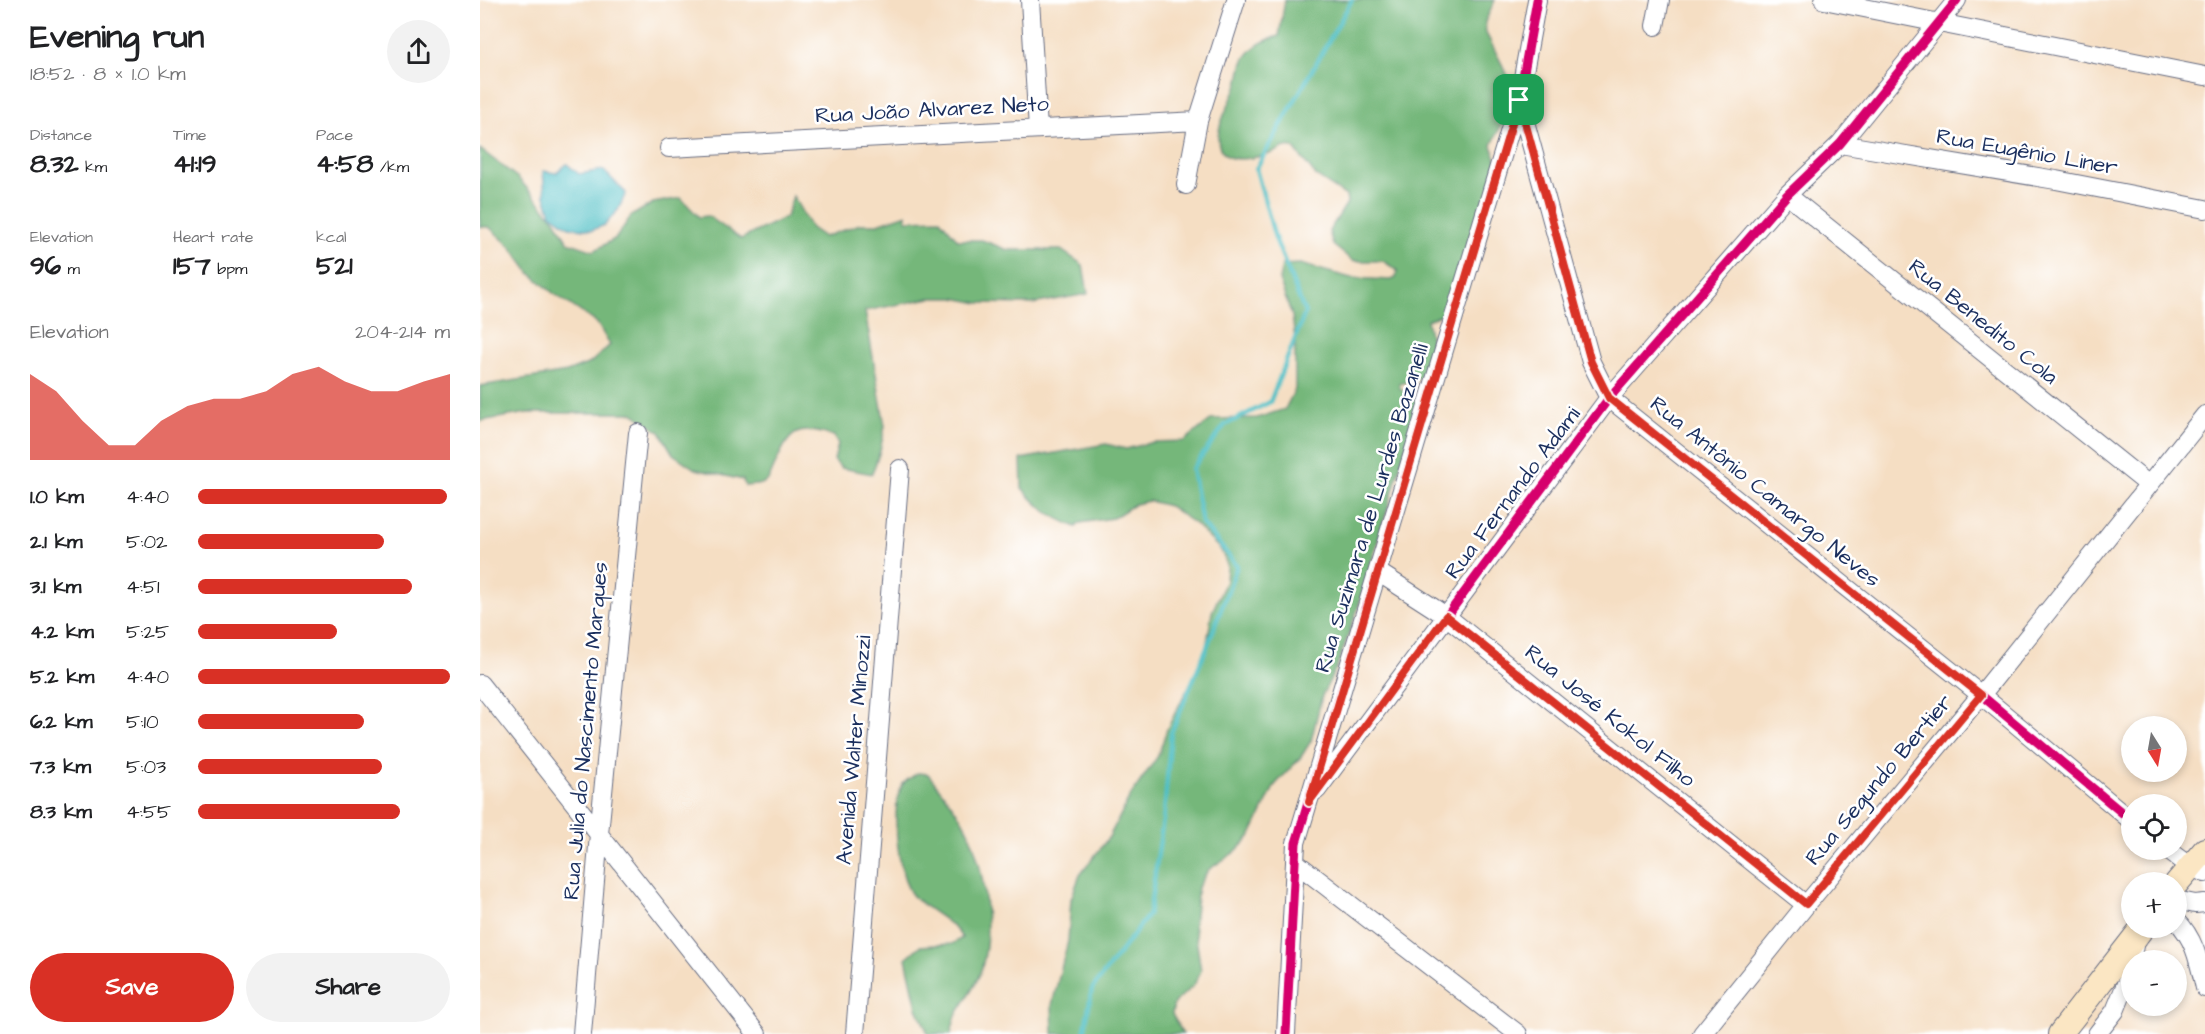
<!DOCTYPE html>
<meta charset="utf-8">
<style>
body{margin:0;font-family:"Architects Daughter",sans-serif;background:#f2f2f2;color:#202124;height:100vh;display:flex;flex-direction:column;font-size:22px;white-space:nowrap}
*{box-sizing:border-box;margin:0}
p{font-size:20px;color:#757577}
.icon{flex:none;width:33px;height:33px;fill:none;stroke:currentColor;stroke-width:2;stroke-linecap:round;stroke-linejoin:round}
.map{position:relative;flex:1;overflow:hidden}
.drawer{display:flex;flex-direction:column;background:#fff;width:480px}
.drawer>*{flex:none}
.needle{width:39px;rotate:169deg}
.fabs{position:absolute;left:1641px;top:716px;display:grid;gap:12px}
.fabs a{display:grid;place-items:center;width:66px;height:66px;border-radius:50%;background:#fff;box-shadow:0 3px 9px #0003;font-size:30px}
.pin{position:absolute;display:grid;place-items:center;width:51px;height:51px;color:#fff;margin:-26px;border-radius:12px;box-shadow:0 3px 9px #0006}
.round{display:grid;place-items:center;flex:none;width:63px;height:63px;border-radius:32px;background:#f2f2f2}
.headline{display:flex;align-items:center;justify-content:space-between;height:102px;padding:0 30px}
h1{font-size:33px;font-weight:700;line-height:45px}
.stats{display:grid;grid-template-columns:repeat(3,1fr);gap:9px;height:102px;padding:6px 30px}
.stats div{display:grid;align-content:center}
.stats b{font-size:26px;font-weight:700}
.stats small{font-size:16px;font-weight:400}
.stats p{font-size:16px}
.chart{height:168px;padding:12px 30px}
.chart p{display:flex;justify-content:space-between}
.chart svg{width:100%;height:108px;margin-top:6px;fill:#d93025;opacity:.7}
.action{display:flex;gap:12px;margin-top:auto;padding:12px 30px}
.action a{flex:1;height:69px;border-radius:36px;background:#d93025;color:#fff;font-size:24px;font-weight:700;line-height:69px;text-align:center}
.action a+a{background:#f2f2f2;color:#202124}
ul{padding:0 30px;list-style:none;font-size:20px}
li{display:grid;grid-template-columns:96px 72px 1fr;align-items:center;height:45px}
li i{height:15px;border-radius:8px;background:#d93025}
main{display:flex;flex:1;min-height:0}
.map>svg:first-child{display:block}
.forest{fill:#74b77a;stroke:#48736c;stroke-width:1.5}
.water{fill:#50bfc5;stroke:#367792;stroke-width:1.5}
.lines{fill:none;stroke-linecap:round;stroke-linejoin:round}
.stream{stroke:#50bfc5;stroke-width:4.5}
.street-casing{stroke:#676c81;stroke-width:20}
.secondary-casing{stroke:#676c81;stroke-width:26}
.street{stroke:#fff;stroke-width:18}
.secondary{stroke:#fbe6c3;stroke-width:24}
.cycleway-casing{stroke:#fff;stroke-width:13}
.cycleway{stroke:#d6006c;stroke-width:9}
.route-casing{stroke:#fff;stroke-width:12}
.route{stroke:#d93025;stroke-width:8}
.labels{text-anchor:middle;dominant-baseline:central;stroke-width:5;stroke-linejoin:round;paint-order:stroke}
.street-label{font-size:22px;fill:#1b2f5e;stroke:#fff}
</style>
<main>
<section class="drawer">
<div class="headline"><div><h1>Evening run</h1><p>18:52 · 8 × 1.0 km</p></div><a class="round"><svg class="icon" aria-label="share" viewBox="0 0 24 24"><path d="M12 15V3M7 8l5-5 5 5M5 13v7h14v-7"/></svg></a></div>
<div class="stats">
<div><p>Distance</p><b>8.32<small> km</small></b></div>
<div><p>Time</p><b>41:19</b></div>
<div><p>Pace</p><b>4:58<small> /km</small></b></div>
</div>
<div class="stats">
<div><p>Elevation</p><b>96<small> m</small></b></div>
<div><p>Heart rate</p><b>157<small> bpm</small></b></div>
<div><p>kcal</p><b>521</b></div>
</div>
<div class="chart"><p><span>Elevation</span>204–214 m</p>
<svg viewBox="0 0 160 44" preserveAspectRatio="none"><path d="M0 44V9L10 16L20 28L30 38L40 38L50 28L60 22L70 19L80 19L90 16L100 9L110 6L120 12L130 16L140 16L150 12L160 9V44z"/></svg>
</div>
<ul>
<li><b>1.0 km</b>4:40<i style="width:99%"></i></li>
<li><b>2.1 km</b>5:02<i style="width:74%"></i></li>
<li><b>3.1 km</b>4:51<i style="width:85%"></i></li>
<li><b>4.2 km</b>5:25<i style="width:55%"></i></li>
<li><b>5.2 km</b>4:40<i style="width:100%"></i></li>
<li><b>6.2 km</b>5:10<i style="width:66%"></i></li>
<li><b>7.3 km</b>5:03<i style="width:73%"></i></li>
<li><b>8.3 km</b>4:55<i style="width:80%"></i></li>
</ul>
<div class="action"><a>Save</a><a>Share</a></div>
</section>
<div class="map">
<svg width="1725" height="1034" viewBox="0 0 1725 1034">
<rect width="100%" height="100%" fill="#fff"/>
<filter id="ink" filterUnits="userSpaceOnUse"><feTurbulence type="fractalNoise" baseFrequency=".0167" numOctaves="2"/><feDisplacementMap in="SourceGraphic" scale="12" xChannelSelector="R" yChannelSelector="G"/><feConvolveMatrix kernelMatrix="1 2 1 2 8 2 1 2 1" color-interpolation-filters="sRGB"/></filter>
<filter id="wash" filterUnits="userSpaceOnUse"><feTurbulence type="fractalNoise" baseFrequency=".008" numOctaves="4" result="noise"/><feDisplacementMap in="SourceGraphic" scale="24" xChannelSelector="R" yChannelSelector="G"/><feGaussianBlur stdDeviation="1.35" result="paint"/><feColorMatrix in="noise" values="0 0 0 0 0 0 0 0 0 0 0 0 0 0 0 0 0 1.4 0 .05"/><feComposite in="paint" operator="in"/></filter>
<g filter="url(#wash)">
<rect width="100%" height="100%" fill="#f5dec3"/>
<path class="forest" d="M805,0H1015L1005,22L1006,33L1029,78L1027,112L1012,145L1020,172L972,308L964,314L947,320C950,336 958,364 942,376C937,380 927,382 919,384L920,388L939,403L878,608L857,666L842,696L831,741L821,757L795,785L770,837L755,852L728,870L718,887L714,924L721,971L714,985L694,1003L692,1014L703,1034H573L572,1005L588,941L591,899L600,875L629,837L651,795L678,756L687,729L725,655L732,612L746,581L747,565L741,550L715,524L689,506L669,501L655,504L633,518L600,523L596,527C570,516 560,509 542,488L541,459L626,444L646,449L673,442L704,441L732,419L777,418L805,409L815,389V339L812,316L799,280L802,265L820,264L871,278L911,280L916,278L917,270L903,261H873L853,245L849,231L867,203L866,196L836,176L813,147C805,145 800,150 792,153C781,157 757,162 747,156C724,142 752,101 758,84C761,74 761,61 768,54C777,43 786,40 799,36Z
M0,149L38,178L75,220L88,242L114,251L136,238L151,216L173,203L201,198L219,217L228,216L261,239L306,217L313,196L331,228L344,237L380,224H398L427,214L426,220L460,219L478,240H502L528,250H581L603,265L608,294L552,304L499,303L474,298H450L385,311L405,426L400,451L392,474L361,468L354,460L358,444L354,436C317,426 311,429 296,463C293,468 291,476 288,480C282,486 273,485 265,486L263,480L215,469L193,454L180,432L152,413H47L0,421V386L87,372L110,363L130,345L117,323L73,293L50,273L31,247L9,227H0Z
M438,773L448,774C462,792 478,810 488,831C504,867 513,929 502,967C497,985 487,997 478,1012C474,1018 473,1027 471,1034H447V1031L437,1008L426,958L440,946L472,944L482,938C471,919 449,912 433,896C418,879 409,803 423,784C426,780 433,776 438,773Z"/>
<path class="water" d="M87,164L99,174L123,170L146,193L138,210L125,225L112,230L89,227L71,214L65,196L63,171L76,173Z"/>
<g class="lines">
<path class="stream" d="M604,1034L612,989L669,914L684,813L691,733L727,647L757,566L722,523L712,469L745,425L790,402L825,313L795,238L776,169L872,0"/>
</g>
</g>
<g filter="url(#ink)">
<g class="lines">
<defs>
<path id="street" d="M550,0L558,129
M1344,0L1725,76
M1175,26L1180,0
M1039,100L1111,362L1129,398L1501,695L1652,821
M1360,144L1576,180L1725,209
M189,148L718,121
M706,185L718,121L756,0
M1307,195L1669,485
M898,572L966,616L1326,905
M0,684L277,1034
M837,790L1129,398L1307,195L1360,144L1477,0
M1686,849L1709,866L1725,873
M815,862L1038,1034
M1696,900L1715,904L1725,903
M1696,920C1715,939 1719,962 1725,988
M102,1034L119,834L158,433
M375,1034L420,469
M806,1034L816,843L1039,100L1057,0
M1222,1034L1326,905L1501,695L1725,415
M1617,1034L1635,1011L1648,979L1655,940"/>
<path id="secondary" d="M1696,884L1725,850
M1580,1034L1663,927"/>
</defs>
<use href="#street" class="street-casing"/>
<use href="#secondary" class="secondary-casing"/>
<use href="#street" class="street"/>
<use href="#secondary" class="secondary"/>
<defs>
<path id="cycleway" d="M1039,100L1111,362L1129,398L1501,695L1652,821
M836,792L1129,398L1307,195L1360,144L1477,0
M806,1034L816,843L1039,100L1057,0"/>
</defs>
<use href="#cycleway" class="cycleway-casing"/>
<use href="#cycleway" class="cycleway"/>
</g>
</g>
<g class="lines" filter="url(#ink)">
<defs>
<path id="route" d="M1039,100L1111,362L1129,398L1501,695L1326,904L966,616L829,802Z"/>
</defs>
<use href="#route" class="route-casing"/>
<use href="#route" class="route"/>
</g>
<g class="labels">
<g class="street-label">
<text transform="translate(452 110) rotate(-3)">Rua João Alvarez Neto</text>
<text transform="translate(1547 152) rotate(10)">Rua Eugênio Liner</text>
<text transform="translate(1503 322) rotate(39)">Rua Benedito Cola</text>
<text transform="translate(1285 492) rotate(39)">Rua Antônio Camargo Neves</text>
<text transform="translate(1033 493) rotate(-53)">Rua Fernando Adami</text>
<text transform="translate(892 508) rotate(-73)">Rua Suzimara de Lurdes Bazanelli</text>
<text transform="translate(1130 716) rotate(39)">Rua José Kokol Filho</text>
<text transform="translate(106 731) rotate(-85)">Rua Julia do Nascimento Marques</text>
<text transform="translate(374 750) rotate(-85)">Avenida Walter Minozzi</text>
<text transform="translate(1399 780) rotate(-50)">Rua Segundo Bertier</text>
</g>
</g>
</svg>
<div class="fabs">
<a><svg class="needle" viewBox="-14 -14 28 28"><path d="M0-13l5 13h-10z" fill="#e53935"/><path d="M0 13l5-13h-10z" fill="#757577"/></svg></a>
<a><svg class="icon" aria-label="locate" viewBox="0 0 24 24"><circle cx="12" cy="12" r="6"/><path d="M12 2v4M12 18v4M2 12h4M18 12h4"/></svg></a>
<a>+</a>
<a>−</a>
</div>
<div class="pin" style="left:1039px;top:100px;background:#1e9e55"><svg class="icon" aria-label="arrive" viewBox="0 0 24 24"><path d="M6 21V4h12l-3 4 3 4H6"/></svg></div>
</div>
</main>
